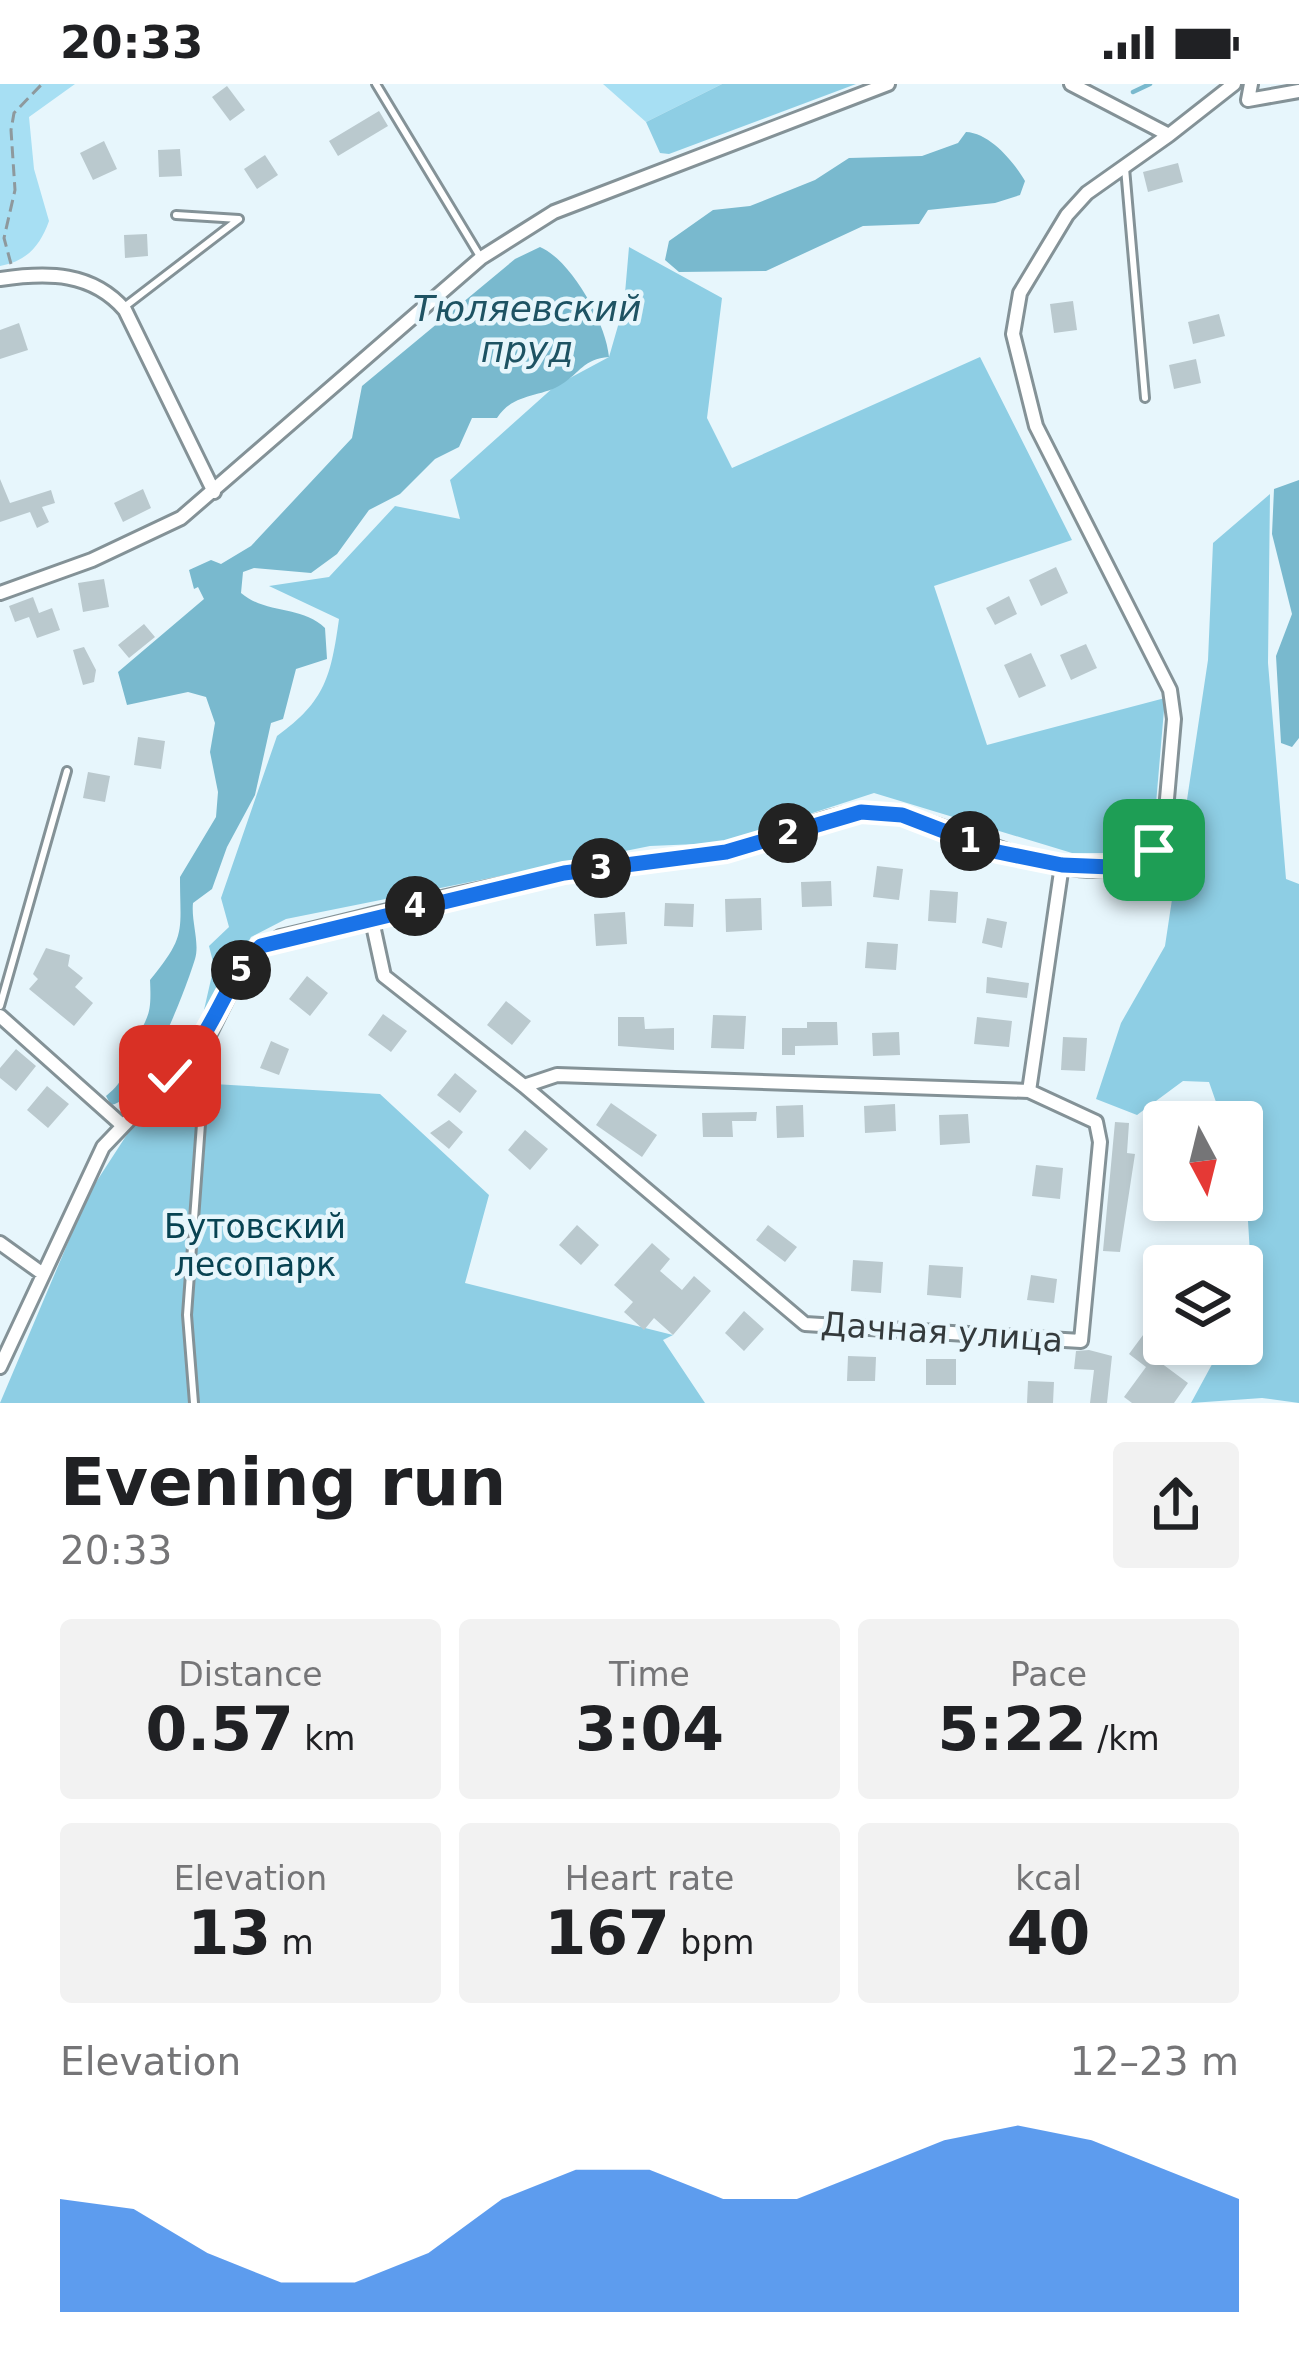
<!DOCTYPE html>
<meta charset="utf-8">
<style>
body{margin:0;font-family:"DejaVu Sans",sans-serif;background:#f2f2f2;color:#202124;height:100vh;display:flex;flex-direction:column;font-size:45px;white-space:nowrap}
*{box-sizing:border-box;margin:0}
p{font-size:39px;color:#757577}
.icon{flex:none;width:66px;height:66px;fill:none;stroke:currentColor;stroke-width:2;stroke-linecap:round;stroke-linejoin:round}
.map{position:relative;height:1319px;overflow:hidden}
.drawer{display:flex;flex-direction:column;background:#fff;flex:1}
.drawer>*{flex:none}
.needle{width:78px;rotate:173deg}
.buttons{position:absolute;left:1143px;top:1017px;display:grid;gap:24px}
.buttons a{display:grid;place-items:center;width:120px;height:120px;border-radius:12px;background:#fff;box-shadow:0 6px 18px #0003;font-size:60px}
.pin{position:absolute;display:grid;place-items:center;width:102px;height:102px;color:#fff;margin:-51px;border-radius:24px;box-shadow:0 6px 18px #0006}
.km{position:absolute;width:60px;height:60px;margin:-30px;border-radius:50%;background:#222;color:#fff;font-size:33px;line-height:60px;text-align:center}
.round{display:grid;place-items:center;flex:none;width:126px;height:126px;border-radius:12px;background:#f2f2f2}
.headline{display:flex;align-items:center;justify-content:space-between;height:204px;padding:0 60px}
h1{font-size:66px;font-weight:700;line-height:90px}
.metrics{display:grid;grid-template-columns:repeat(3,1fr);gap:18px;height:204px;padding:12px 60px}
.metrics div{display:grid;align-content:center;border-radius:12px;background:#f2f2f2;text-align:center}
.metrics b{font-size:60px;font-weight:700}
.metrics small{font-size:33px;font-weight:400}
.metrics p{font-size:33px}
.chart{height:336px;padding:24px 60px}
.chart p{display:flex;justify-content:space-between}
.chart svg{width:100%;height:216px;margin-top:12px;fill:#1a73e8;opacity:.7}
.status{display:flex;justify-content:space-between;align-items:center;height:84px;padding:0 60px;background:#fff;direction:ltr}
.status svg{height:33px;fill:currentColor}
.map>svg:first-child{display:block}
.green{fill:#a7dff3}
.forest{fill:#8ecee4}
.water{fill:#79b9ce}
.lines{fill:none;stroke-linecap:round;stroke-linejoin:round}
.stream{stroke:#79b9ce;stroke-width:4.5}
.building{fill:#bac9ce}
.lane-casing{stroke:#849297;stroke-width:12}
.street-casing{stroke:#849297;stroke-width:18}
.path{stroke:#8e999d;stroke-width:3;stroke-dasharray:12 6;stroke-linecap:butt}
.lane{stroke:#fff;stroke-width:6}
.street{stroke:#fff;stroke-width:12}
.route-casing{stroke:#fff;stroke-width:24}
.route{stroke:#1a73e8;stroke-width:15}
.labels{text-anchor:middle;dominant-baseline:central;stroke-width:9;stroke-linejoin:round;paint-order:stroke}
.park-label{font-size:33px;fill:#084352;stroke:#e7f6fc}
.street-label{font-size:33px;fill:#343a3c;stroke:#e7f6fc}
.water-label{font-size:36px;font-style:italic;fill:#1e5363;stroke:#e7f6fc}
</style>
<div class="status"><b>20:33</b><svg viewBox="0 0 49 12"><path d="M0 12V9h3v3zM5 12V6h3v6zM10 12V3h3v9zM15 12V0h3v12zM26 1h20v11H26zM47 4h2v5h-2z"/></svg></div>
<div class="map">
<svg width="1299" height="1319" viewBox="0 0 1299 1319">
<rect width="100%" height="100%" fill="#e7f6fc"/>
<path class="green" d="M0,0H75L29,33L34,85L49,137C40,162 27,177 0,182Z
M603,0H722L646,38Z"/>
<path class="forest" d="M722,0H856L669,70L660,69L646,38Z
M629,163L722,214L707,334L732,384L980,273L1072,456L934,502L987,661L1165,614L1153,755L1130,769H1072L874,709L721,759L650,762L286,835L251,853L199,948L214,882L209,862L229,843L221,814L277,652C326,617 331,591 339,535L269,502L329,493L395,422L460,435L450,396L555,302L609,273L624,221Z
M1270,410L1268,579L1286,795L1299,800V1319L1262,1314L1191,1319L1223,1260H1242V1224L1252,1203L1242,1038H1223L1209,998L1183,997L1137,1031L1096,1015L1121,939L1165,862L1208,576L1213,459Z
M214,1000L380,1010L489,1111L465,1199L673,1251L663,1256L705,1319H0L89,1109L150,1015Z"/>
<path class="water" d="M966,48C990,49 1014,78 1025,97L1020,111L995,119L928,126L919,140L863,142L766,187L679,188L665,176L669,157L713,126L750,122L815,96L849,74L922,72L958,59Z
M540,163C572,177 606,239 609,273C583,275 580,289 562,300C541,314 514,308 497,334H472L459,363L435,375L400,410L369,426L337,470L311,489L254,484L243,488L241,509C267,531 301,521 325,544L327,575L296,585L283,635L271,639L255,711L227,763L212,805L193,819C191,837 200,859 195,875C186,905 144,1017 111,1021L106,1012C126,996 125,985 134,962C147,930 152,935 150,896C187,851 180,848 180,793L216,733L218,708L210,668L215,639L206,613L188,608L127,621L118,588L204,515L198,503L194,505L189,486L211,476L221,480L251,462L352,354L362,302L515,175Z
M1299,396V654L1292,663L1281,659L1276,572L1292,530L1272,450L1274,405Z"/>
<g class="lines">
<path class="stream" d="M1133,8L1150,0"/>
</g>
<path class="building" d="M227,2L245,26L230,37L212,13Z
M379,27L388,42L338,72L329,57Z
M104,57L117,85L93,96L80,69Z
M180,65L182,92L159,93L158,66Z
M265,71L278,91L257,105L244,85Z
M1178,79L1183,98L1148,108L1143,88Z
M147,150L148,172L125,174L124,151Z
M1073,217L1077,246L1054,249L1050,220Z
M1219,230L1225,252L1193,260L1188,238Z
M19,239L28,266L0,275V246Z
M1196,275L1201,299L1174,305L1169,281Z
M0,395L10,419L51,406L55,419L42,423L49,438L37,444L30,428L0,438Z
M143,405L151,424L123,438L114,419Z
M1056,483L1068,509L1041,522L1029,496Z
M104,495L109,523L83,528L78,499Z
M1009,512L1017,530L995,541L986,524Z
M33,513L39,529L52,524L60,546L37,554L29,533L15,538L9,522Z
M144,540L155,553L129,574L118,561Z
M1086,560L1097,584L1071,596L1060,571Z
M84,563L96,586L94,598L83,601L73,566Z
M1031,569L1046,602L1019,614L1004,581Z
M138,653L165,657L161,685L134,681Z
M88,688L110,692L105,718L83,714Z
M877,782L903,785L899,816L873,813Z
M831,797L832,822L802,823L801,798Z
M930,806L958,808L956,839L928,837Z
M761,814L762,846L726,848L725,815Z
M665,819L694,820L693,843L664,842Z
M625,828L627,860L596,862L594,830Z
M987,834L1007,838L1002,864L982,859Z
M867,858L898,860L896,886L865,884Z
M46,864L70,871L68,882L83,894L75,903L93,919L74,942L29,905L38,895L33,890Z
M307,892L328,909L310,932L289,915Z
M987,893L1029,899L1027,914L986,909Z
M506,917L531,937L512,961L487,941Z
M383,930L407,947L391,968L368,951Z
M713,931L746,932L744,965L711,964Z
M618,933H644L645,945L674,944V966L618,962Z
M977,933L1012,937L1009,963L974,960Z
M807,938H837L838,961L795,962V971H782V944H807Z
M899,948L900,971L873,972L872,949Z
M1063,953L1087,954L1085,987L1061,986Z
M271,957L289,965L279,991L260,984Z
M16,965L36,982L16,1007L0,994V984Z
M455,989L477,1007L460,1029L437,1011Z
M47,1002L69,1020L48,1044L27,1026Z
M611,1019L657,1051L642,1073L596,1041Z
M895,1020L896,1047L865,1049L864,1022Z
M803,1021L804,1053L777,1054L776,1022Z
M757,1028L756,1037H732L733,1053H703L702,1029Z
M968,1030L970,1059L940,1061L939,1031Z
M449,1036L463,1048L449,1065L430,1049Z
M1115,1038L1129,1039L1127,1069L1135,1070L1120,1168L1103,1167Z
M525,1046L548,1065L530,1086L508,1066Z
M1036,1081L1063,1084L1060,1115L1032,1112Z
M577,1141L599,1161L581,1181L559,1161Z
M768,1141L797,1163L785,1178L756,1156Z
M652,1159L670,1175L660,1187L682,1206L694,1192L711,1207L673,1251L654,1234L644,1246L624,1228L633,1218L614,1201Z
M853,1176L883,1178L881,1209L851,1207Z
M929,1181L963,1183L961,1214L927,1211Z
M1031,1191L1057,1195L1054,1219L1027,1216Z
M1164,1219V1260L1203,1263L1157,1276L1188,1299L1174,1319H1132L1124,1313L1146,1283L1129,1270L1146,1247L1143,1233L1156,1229Z
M744,1227L764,1245L744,1267L725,1249Z
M1089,1266L1112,1272L1107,1319H1090L1094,1286L1074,1285L1076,1267Z
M848,1272L876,1273L875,1297H847Z
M926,1275H956V1301H926Z
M1028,1297L1054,1298L1053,1319H1027Z"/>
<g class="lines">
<defs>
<path id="lane" d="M376,0L481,174
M1125,84L1145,314
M123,224L239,135L176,131
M0,922L67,687
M194,1319L187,1231L207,958"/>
<path id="street" d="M1071,0L1169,51L1234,0
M1251,0L1248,16L1299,7
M0,195C48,188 92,188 125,226L214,408
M0,509L92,476L181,434L481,174L554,128L888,0
M371,832L384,892L524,1002L805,1240L1081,1257L1100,1058L1096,1038L1029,1007L557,991L524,1002
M0,932L121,1040
M1029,1007L1062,781
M0,1159L43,1190
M0,1283L103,1063L208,953L247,874L280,853C374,831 469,805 564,789C618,780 674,780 727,768C775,757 827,726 876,727C952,728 1106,843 1164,749L1174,635L1170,606L1036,342L1013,250L1020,209L1067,131L1087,109L1169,51"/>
</defs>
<use href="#lane" class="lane-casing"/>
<use href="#street" class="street-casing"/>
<path class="path" d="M11,180L4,154L15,106L11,46L14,29L42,0"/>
<use href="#lane" class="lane"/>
<use href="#street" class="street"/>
</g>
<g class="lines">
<defs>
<path id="route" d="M170,992C217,950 222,897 261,862L564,789L726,768L861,728L902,731L998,768L1062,781L1111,783L1154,766"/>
</defs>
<use href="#route" class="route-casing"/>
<use href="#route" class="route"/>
</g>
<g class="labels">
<g class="park-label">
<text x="255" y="1142">Бутовский<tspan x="255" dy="38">лесопарк</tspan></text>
</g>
<g class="street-label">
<text transform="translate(942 1248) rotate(4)">Дачная улица</text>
</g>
<g class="water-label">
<text x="527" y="224">Тюляевский<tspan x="527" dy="41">пруд</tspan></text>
</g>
</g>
</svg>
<div class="buttons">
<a><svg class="needle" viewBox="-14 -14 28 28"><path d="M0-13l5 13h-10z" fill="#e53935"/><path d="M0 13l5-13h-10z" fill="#757577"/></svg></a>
<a><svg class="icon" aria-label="layers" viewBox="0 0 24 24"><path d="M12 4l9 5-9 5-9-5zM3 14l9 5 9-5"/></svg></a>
</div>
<div class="pin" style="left:1154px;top:766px;background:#1e9e55"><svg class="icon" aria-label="arrive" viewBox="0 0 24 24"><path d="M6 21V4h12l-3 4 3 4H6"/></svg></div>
<div class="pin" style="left:170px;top:992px;background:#d93025"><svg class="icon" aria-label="check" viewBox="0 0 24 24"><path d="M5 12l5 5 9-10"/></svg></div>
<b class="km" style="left:970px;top:757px">1</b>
<b class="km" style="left:788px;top:749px">2</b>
<b class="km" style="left:601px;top:784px">3</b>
<b class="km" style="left:415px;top:822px">4</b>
<b class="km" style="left:241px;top:886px">5</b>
</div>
<section class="drawer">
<div class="headline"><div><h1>Evening run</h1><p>20:33</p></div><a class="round"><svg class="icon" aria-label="share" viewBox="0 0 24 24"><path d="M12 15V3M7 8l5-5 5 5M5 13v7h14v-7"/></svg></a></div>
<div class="metrics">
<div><p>Distance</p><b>0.57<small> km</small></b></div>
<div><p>Time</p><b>3:04</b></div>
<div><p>Pace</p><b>5:22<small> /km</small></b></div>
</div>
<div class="metrics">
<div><p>Elevation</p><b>13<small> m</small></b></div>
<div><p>Heart rate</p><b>167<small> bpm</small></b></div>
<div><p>kcal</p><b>40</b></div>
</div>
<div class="chart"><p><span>Elevation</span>12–23 m</p>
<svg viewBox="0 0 160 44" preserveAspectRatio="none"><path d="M0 44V21L10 23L20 32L30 38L40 38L50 32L60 21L70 15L80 15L90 21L100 21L110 15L120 9L130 6L140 9L150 15L160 21V44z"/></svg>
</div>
</section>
